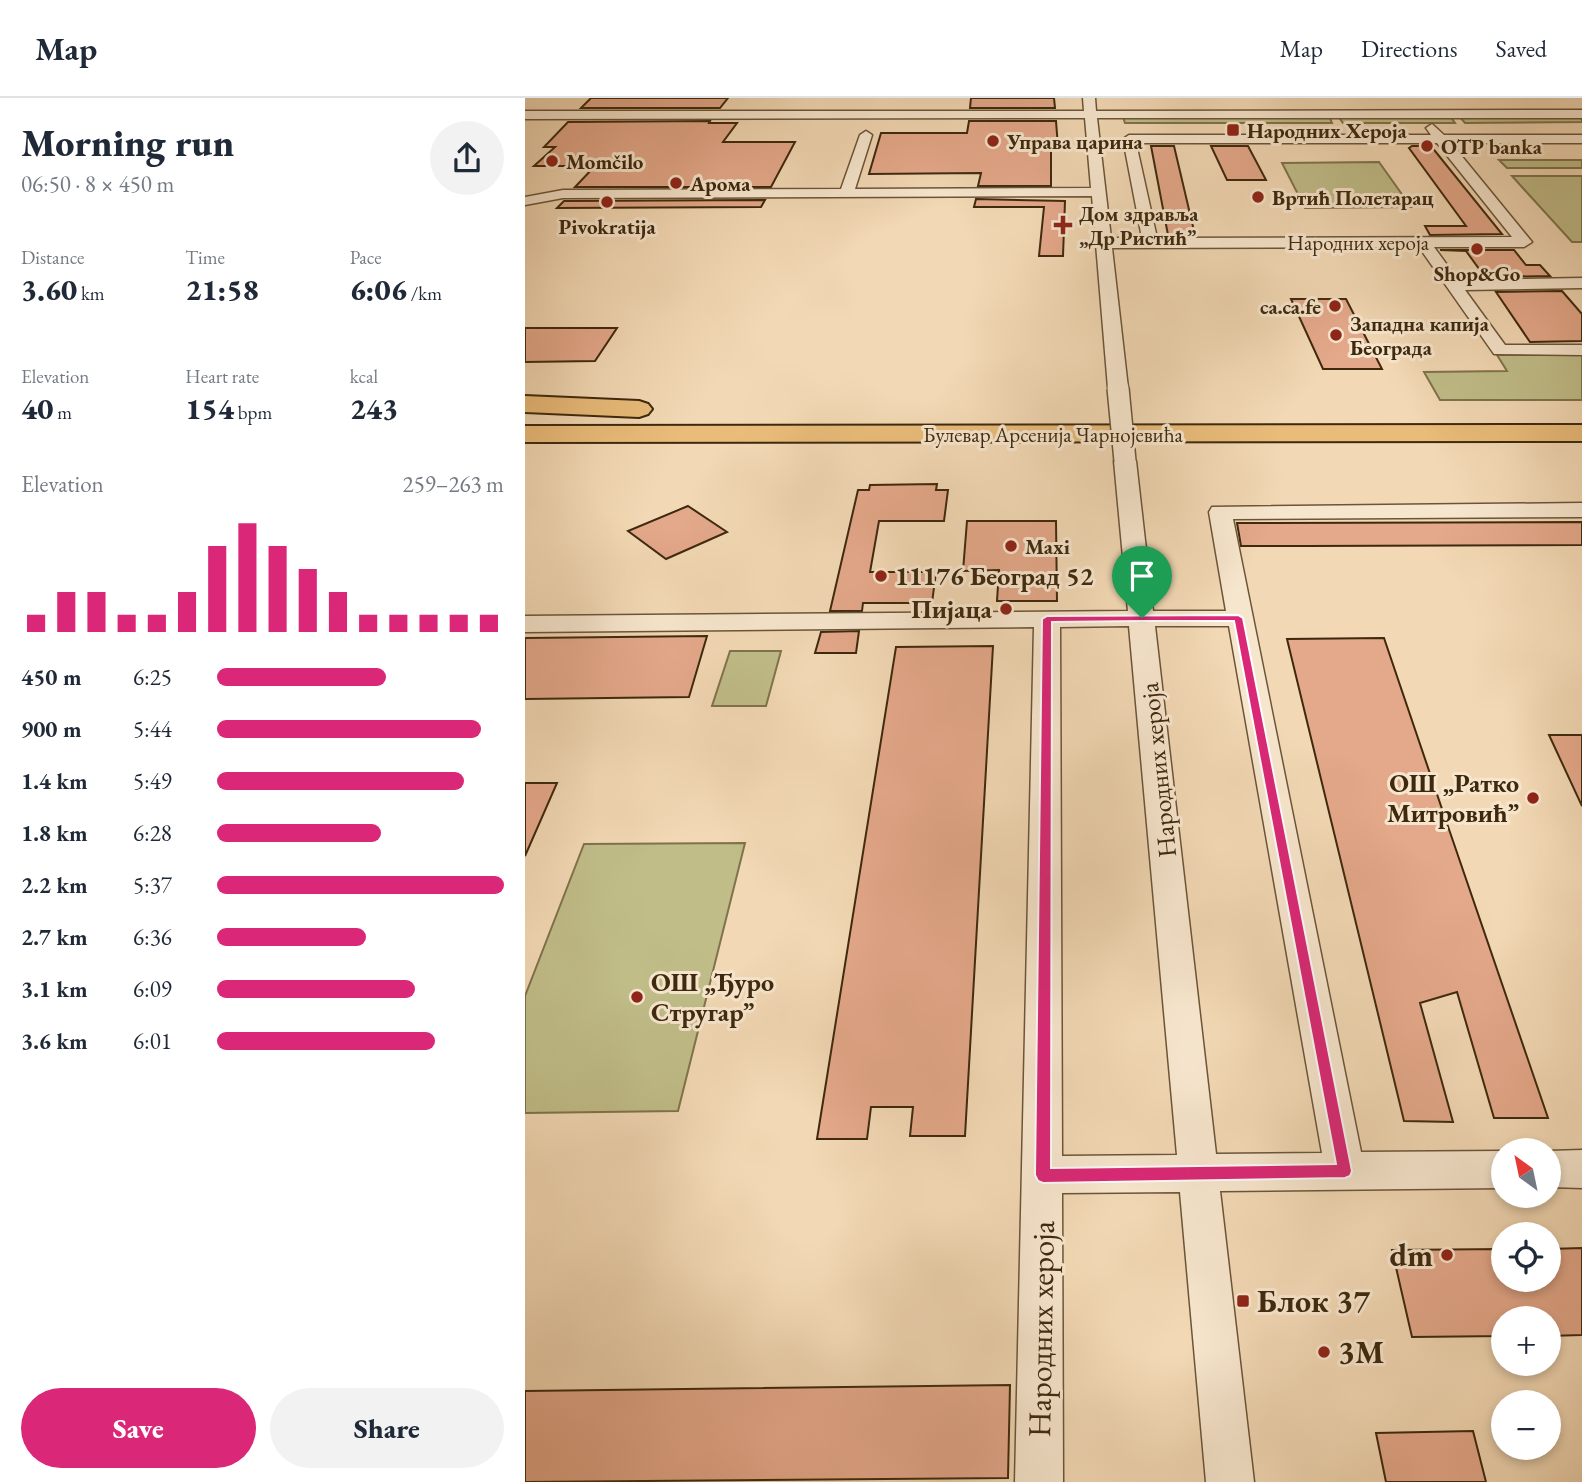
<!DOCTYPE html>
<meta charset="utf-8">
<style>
body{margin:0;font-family:"EB Garamond",serif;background:#f2f2f3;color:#1f2937;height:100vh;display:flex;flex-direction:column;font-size:26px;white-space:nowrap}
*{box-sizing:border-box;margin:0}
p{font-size:23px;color:#747a83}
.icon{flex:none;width:38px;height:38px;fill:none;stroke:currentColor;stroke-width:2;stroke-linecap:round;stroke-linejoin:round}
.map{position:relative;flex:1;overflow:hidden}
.panel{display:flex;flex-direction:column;background:#fff;width:525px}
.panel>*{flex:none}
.needle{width:46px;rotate:327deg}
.buttons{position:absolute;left:966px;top:1040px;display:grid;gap:14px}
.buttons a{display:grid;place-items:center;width:70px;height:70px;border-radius:50%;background:#fff;box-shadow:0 4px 10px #0003;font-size:35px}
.pin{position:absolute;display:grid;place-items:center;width:60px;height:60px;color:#fff;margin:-72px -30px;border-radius:50% 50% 50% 0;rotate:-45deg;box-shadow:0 0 7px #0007}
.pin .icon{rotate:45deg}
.round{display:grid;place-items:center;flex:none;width:74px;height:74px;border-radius:37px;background:#f2f2f3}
.summary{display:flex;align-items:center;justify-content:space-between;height:119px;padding:0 21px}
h1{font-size:38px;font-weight:800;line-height:52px}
.stats{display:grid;grid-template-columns:repeat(3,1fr);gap:10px;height:119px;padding:7px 21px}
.stats div{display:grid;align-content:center}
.stats b{font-size:30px;font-weight:800}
.stats small{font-size:19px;font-weight:400}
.stats p{font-size:19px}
.chart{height:196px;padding:14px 21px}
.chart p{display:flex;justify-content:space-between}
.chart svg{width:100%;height:126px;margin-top:7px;stroke:#db2777;stroke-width:6}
.button{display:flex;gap:14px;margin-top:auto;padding:14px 21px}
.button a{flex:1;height:80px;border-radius:42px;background:#db2777;color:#fff;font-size:28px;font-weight:800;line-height:80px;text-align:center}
.button a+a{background:#f2f2f3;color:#1f2937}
ul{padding:0 21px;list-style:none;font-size:23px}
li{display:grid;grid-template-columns:112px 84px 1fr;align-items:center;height:52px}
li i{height:18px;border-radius:9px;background:#db2777}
header{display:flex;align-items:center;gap:42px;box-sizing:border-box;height:98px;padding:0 35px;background:#fff;border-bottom:2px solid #e0e1e3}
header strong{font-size:33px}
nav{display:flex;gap:38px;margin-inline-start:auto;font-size:24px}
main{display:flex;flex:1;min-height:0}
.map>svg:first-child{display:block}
.green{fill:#c0bd89;stroke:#7f734c;stroke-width:2}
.building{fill:#e4a88a;stroke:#3e290e;stroke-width:2}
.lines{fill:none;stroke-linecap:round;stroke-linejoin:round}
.minor-casing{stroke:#6b5538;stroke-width:3}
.highway-casing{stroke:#3e290e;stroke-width:4}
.minor{fill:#f7e6ce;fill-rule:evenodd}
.highway{fill:#e9bc7a;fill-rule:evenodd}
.minor-bridge-casing{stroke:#6b5538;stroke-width:24;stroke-linecap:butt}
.minor-bridge{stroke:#f7e6ce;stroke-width:21}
.route{fill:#db2777;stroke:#fff;stroke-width:2;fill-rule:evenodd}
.poi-dot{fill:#8f2418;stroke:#f7e6ce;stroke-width:2.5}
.labels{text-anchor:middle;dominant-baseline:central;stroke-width:6;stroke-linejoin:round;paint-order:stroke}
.far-poi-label{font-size:21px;font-weight:bold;fill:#3e290e;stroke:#f7e6ce;text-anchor:start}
.far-street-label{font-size:21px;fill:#3e290e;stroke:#f7e6ce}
.poi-label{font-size:26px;font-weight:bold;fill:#3e290e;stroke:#f7e6ce;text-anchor:start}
.street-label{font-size:26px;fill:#3e290e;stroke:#f7e6ce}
.near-poi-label{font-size:32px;font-weight:bold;fill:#3e290e;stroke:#f7e6ce;text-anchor:start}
.near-street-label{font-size:32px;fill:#3e290e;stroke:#f7e6ce}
</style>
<header>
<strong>Map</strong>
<nav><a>Map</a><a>Directions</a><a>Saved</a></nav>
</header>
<main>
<section class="panel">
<div class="summary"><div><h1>Morning run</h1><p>06:50 · 8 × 450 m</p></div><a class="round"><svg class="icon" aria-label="share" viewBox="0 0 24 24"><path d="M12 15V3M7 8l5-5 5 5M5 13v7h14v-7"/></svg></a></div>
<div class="stats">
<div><p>Distance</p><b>3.60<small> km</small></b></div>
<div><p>Time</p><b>21:58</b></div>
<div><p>Pace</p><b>6:06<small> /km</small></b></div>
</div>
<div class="stats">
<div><p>Elevation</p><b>40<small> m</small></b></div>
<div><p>Heart rate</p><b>154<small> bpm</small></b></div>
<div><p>kcal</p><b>243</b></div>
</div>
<div class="chart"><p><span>Elevation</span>259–263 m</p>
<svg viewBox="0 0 160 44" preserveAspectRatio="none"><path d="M5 44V38M15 44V30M25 44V30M35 44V38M45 44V38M55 44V30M65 44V14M75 44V6M85 44V14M95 44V22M105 44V30M115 44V38M125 44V38M135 44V38M145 44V38M155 44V38"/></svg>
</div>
<ul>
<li><b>450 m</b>6:25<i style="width:59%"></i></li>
<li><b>900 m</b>5:44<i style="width:92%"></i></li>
<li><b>1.4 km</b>5:49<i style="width:86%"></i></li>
<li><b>1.8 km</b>6:28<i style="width:57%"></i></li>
<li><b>2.2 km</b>5:37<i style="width:100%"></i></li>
<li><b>2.7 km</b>6:36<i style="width:52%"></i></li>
<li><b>3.1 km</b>6:09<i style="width:69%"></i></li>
<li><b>3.6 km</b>6:01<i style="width:76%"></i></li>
</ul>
<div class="button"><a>Save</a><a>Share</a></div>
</section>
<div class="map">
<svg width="1057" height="1384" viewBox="0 0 1057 1384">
<rect width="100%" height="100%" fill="#f2d8b4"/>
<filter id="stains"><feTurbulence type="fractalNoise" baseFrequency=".00286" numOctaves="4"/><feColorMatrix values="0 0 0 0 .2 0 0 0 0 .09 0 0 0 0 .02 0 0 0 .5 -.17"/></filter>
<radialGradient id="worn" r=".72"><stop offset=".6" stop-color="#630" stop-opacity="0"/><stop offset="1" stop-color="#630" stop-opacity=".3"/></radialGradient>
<path class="green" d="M804,18L807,25H600L598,19Z
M813,18H925L930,25H818Z
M934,18H1057V24L940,25Z
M974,62H1057V70H982Z
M854,64L886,109L780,110L757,65Z
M987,78H1057V144H1047Z
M972,257H1057V302H915L899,274L982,273Z
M205,553H256L241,608H187Z
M220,745L153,1013L0,1015V898L59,746Z"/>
<path class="building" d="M66,0H203L195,10H56Z
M446,0H529L530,10H445Z
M185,23L184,25H212L198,44H270L246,89H50L70,68H9L30,49H19L43,24Z
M444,23H531L533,49H526V88H453L456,75L344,76L356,35H442Z
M626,48H649L670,137H643Z
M686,48H723L741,82H702Z
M887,48H906L977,136L905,137L900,128H941L884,50Z
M451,101L540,103L538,158H514L519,109H449Z
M240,102L236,109L32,110L39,103Z
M915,152H989L1001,167H1015L1025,178L960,179L941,153Z
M1037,193L1057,216V243L1005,244L971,194Z
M766,201H821L857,271H798Z
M0,230H92L70,263L0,264Z
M412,386L411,392H423L419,423H354L345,474H411L407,505H338L337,513H305L333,392H344L345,387Z
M163,408L202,434L141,461L103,433Z
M442,423H531L532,503H472L474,472L438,473Z
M1057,424V447L781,448H716L712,425Z
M334,533L331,555H290L296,534Z
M182,538L164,599L0,601V540Z
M859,540L916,708L1023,1020H969L932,894L895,905L928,1024L879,1023L762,541Z
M468,548L440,1038H385L388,1009H346L342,1041H292L371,549Z
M1024,637H1057V708Z
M0,685H32L0,758Z
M1057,1150V1237L1024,1238V1220H978V1238L887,1239L867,1152L978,1151V1181H1024V1151Z
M485,1287L483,1380L0,1384V1293Z
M948,1333L961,1384H861L851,1335Z"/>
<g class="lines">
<defs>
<path id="minor" d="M558,0H570L571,13L1057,12V20H572L586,140H617L598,41L604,37H906L901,30L907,26L919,37H1057V45H926L1007,144L999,149H909L933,182L1057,180V190L940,192L980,247H1057V257L969,256L894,149L587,150L603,290L593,296L583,290L567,98L38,100L0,107V99L38,92L316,91L335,37L341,33L347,37L330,91L566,90L560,20L0,21V13H559ZM611,45H912L987,139L632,140Z
M600,357L607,359L611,363L628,513H701L684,414L687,409L1057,405V419L708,421L836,1054L978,1053V1090L695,1093L729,1384H681L655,1094L537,1095L538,1384H490L509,529L0,534V518L603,513L589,363L593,359ZM604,528L652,1057L537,1058L535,529ZM630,528H704L797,1055L691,1056Z
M1057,1052V1090L1024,1089V1053Z"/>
<path id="highway" d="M0,298L114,303L123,306L127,311L123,316L114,319L0,314Z
M1057,327V343L0,344V328Z"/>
</defs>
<use href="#minor" class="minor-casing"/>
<use href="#highway" class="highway-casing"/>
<use href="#minor" class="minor"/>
<use href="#highway" class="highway"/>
<defs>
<path id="minor-bridge" d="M593,290L600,363"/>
</defs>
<use href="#minor-bridge" class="minor-bridge-casing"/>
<use href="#minor-bridge" class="minor-bridge"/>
</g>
<path class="route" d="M713,517L718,520L827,1073L825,1078L820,1080L518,1085L513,1083L510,1077L517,521L522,518ZM617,523H709L811,1066L526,1070L527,524Z"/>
<g class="poi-dot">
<rect x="701" y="25" width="14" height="14" rx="3.5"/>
<circle cx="468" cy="43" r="7"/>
<circle cx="902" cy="48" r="7"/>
<circle cx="27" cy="63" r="7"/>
<circle cx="151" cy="85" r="7"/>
<circle cx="733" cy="99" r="7"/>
<circle cx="82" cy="104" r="7"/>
<path d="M534.5 116.5h7v7h7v7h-7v7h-7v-7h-7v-7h7z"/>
<circle cx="952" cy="151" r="7"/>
<circle cx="810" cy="208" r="7"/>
<circle cx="811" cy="237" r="7"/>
<circle cx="486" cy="448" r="7"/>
<circle cx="356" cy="478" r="7"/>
<circle cx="481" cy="511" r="7"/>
<circle cx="1008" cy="700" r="7"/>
<circle cx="112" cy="899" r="7"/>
<circle cx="922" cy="1157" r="7"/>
<rect x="711" y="1196" width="14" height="14" rx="3.5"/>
<circle cx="799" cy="1254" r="7"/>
</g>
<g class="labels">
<g class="far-poi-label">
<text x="722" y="32">Народних Хероја</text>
<text x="482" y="43">Управа царина</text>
<text x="916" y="48">OTP banka</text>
<text x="41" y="63">Momčilo</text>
<text x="165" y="85">Арома</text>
<text x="747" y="99">Вртић Полетарац</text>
<text x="554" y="115">Дом здравља<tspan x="554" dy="24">„Др Ристић”</tspan></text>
<text x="82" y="128" text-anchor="middle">Pivokratija</text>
<text x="952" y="175" text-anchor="middle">Shop&amp;Go</text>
<text x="796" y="208" text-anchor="end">ca.ca.fe</text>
<text x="825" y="225">Западна капија<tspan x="825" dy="24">Београда</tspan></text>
<text x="500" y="448">Maxi</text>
</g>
<g class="far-street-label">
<text x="833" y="144">Народних хероја</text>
<text x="528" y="336">Булевар Арсенија Чарнојевића</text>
</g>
<g class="poi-label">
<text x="370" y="478">11176 Београд 52</text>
<text x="467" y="511" text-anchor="end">Пијаца</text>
<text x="994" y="685" text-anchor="end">ОШ „Ратко<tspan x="994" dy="30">Митровић”</tspan></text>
<text x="126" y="884">ОШ „Ђуро<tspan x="126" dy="30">Стругар”</tspan></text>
</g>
<g class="street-label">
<text transform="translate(633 672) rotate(-96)">Народних хероја</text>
</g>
<g class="near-poi-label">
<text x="908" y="1157" text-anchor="end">dm</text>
<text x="732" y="1203">Блок 37</text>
<text x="813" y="1254">3M</text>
</g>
<g class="near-street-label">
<text transform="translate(516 1231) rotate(-89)">Народних хероја</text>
</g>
</g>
<rect width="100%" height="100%" filter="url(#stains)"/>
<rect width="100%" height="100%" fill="url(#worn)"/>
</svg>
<div class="buttons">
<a><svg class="needle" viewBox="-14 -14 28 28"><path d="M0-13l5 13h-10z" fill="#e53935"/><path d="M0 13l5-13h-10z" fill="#747a83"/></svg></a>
<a><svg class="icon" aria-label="locate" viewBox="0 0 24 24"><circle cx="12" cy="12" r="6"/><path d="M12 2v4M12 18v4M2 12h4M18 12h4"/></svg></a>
<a>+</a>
<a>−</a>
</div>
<div class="pin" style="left:617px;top:520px;background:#1e9e55"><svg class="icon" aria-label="arrive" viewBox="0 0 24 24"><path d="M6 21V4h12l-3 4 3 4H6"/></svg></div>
</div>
</main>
